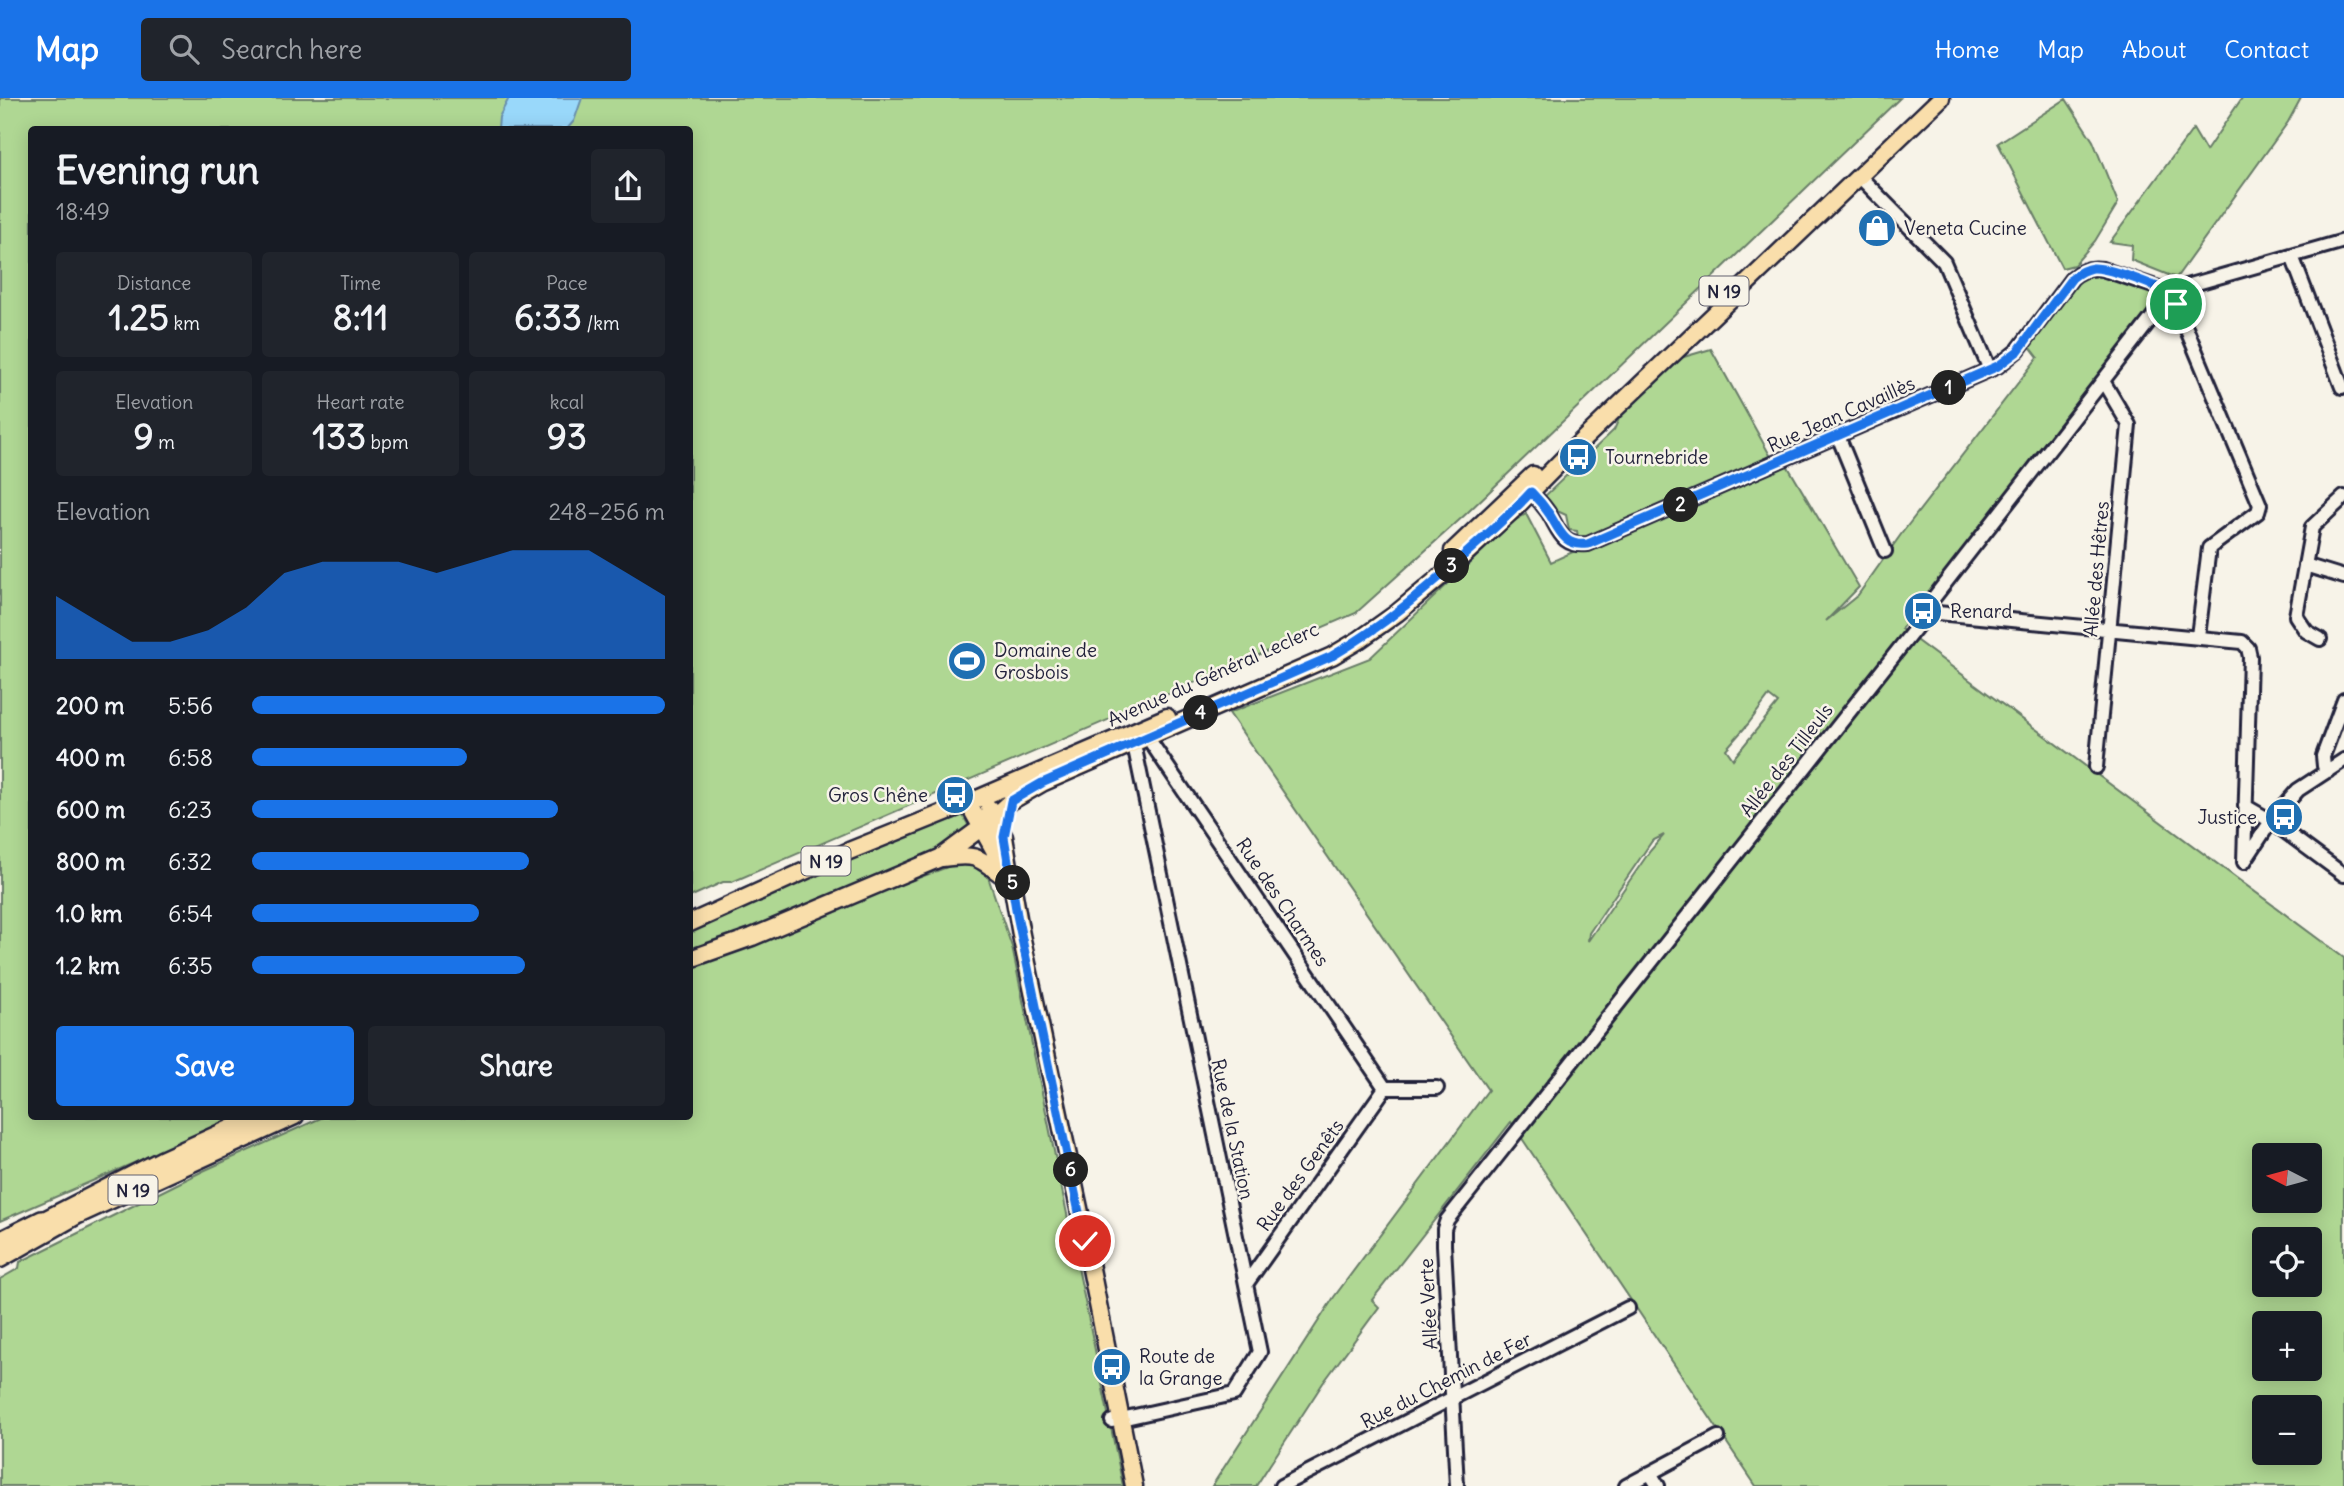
<!DOCTYPE html>
<meta charset="utf-8">
<style>
body{margin:0;font-family:Delius,sans-serif;background:#20242c;color:#f1f3f6;height:100vh;display:flex;flex-direction:column;font-size:26px;white-space:nowrap}
*{box-sizing:border-box;margin:0}
p{font-size:23px;color:#9ea1a6}
.icon{flex:none;width:38px;height:38px;fill:none;stroke:currentColor;stroke-width:2;stroke-linecap:round;stroke-linejoin:round}
.map{position:relative;flex:1;overflow:hidden}
.sheet{position:absolute;left:28px;top:28px;width:665px;height:994px;display:flex;flex-direction:column;background:#171b24;border-radius:7px;box-shadow:0 4px 18px #0003}
.sheet>*{flex:none}
.needle{width:46px;rotate:276deg}
.tools{position:absolute;left:2252px;top:1045px;display:grid;gap:14px}
.tools a{display:grid;place-items:center;width:70px;height:70px;border-radius:7px;background:#171b24;box-shadow:0 4px 18px #0003;font-size:35px}
.pin{position:absolute;display:grid;place-items:center;width:60px;height:60px;color:#fff;margin:-30px;border:4px solid #fff;border-radius:50%;box-shadow:0 2px 7px #0007}
.km{position:absolute;width:35px;height:35px;margin:-18px;border-radius:50%;background:#222;color:#fff;font-size:19px;line-height:35px;text-align:center}
.round{display:grid;place-items:center;flex:none;width:74px;height:74px;border-radius:7px;background:#20242c}
.head{display:flex;align-items:center;justify-content:space-between;height:119px;padding:0 28px}
h1{font-size:38px;font-weight:800;line-height:52px}
.stats{display:grid;grid-template-columns:repeat(3,1fr);gap:10px;height:119px;padding:7px 28px}
.stats div{display:grid;align-content:center;border-radius:7px;background:#20242c;text-align:center}
.stats b{font-size:35px;font-weight:800}
.stats small{font-size:19px;font-weight:400}
.stats p{font-size:19px}
.chart{height:196px;padding:14px 28px}
.chart p{display:flex;justify-content:space-between}
.chart svg{width:100%;height:126px;margin-top:7px;fill:#1a73e8;opacity:.7}
.primary-button{display:flex;gap:14px;margin-top:auto;padding:14px 28px}
.primary-button a{flex:1;height:80px;border-radius:7px;background:#1a73e8;color:#fff;font-size:28px;font-weight:800;line-height:80px;text-align:center}
.primary-button a+a{background:#20242c;color:#f1f3f6}
ul{padding:0 28px;list-style:none;font-size:23px}
li{display:grid;grid-template-columns:112px 84px 1fr;align-items:center;height:52px}
li i{height:18px;border-radius:9px;background:#1a73e8}
header{display:flex;align-items:center;gap:42px;box-sizing:border-box;height:98px;padding:0 35px;background:#1a73e8;color:#fff}
header strong{font-size:33px}
nav{display:flex;gap:38px;margin-inline-start:auto;font-size:24px}
.search{width:490px;height:63px;background:#20242c;display:flex;align-items:center;gap:18px;box-sizing:border-box;padding:0 24px;border-radius:7px;color:#9ea1a6;font-size:26px}
.map>svg:first-child{display:block}
.green{fill:#afd793;stroke:#687c67;stroke-width:2;fill-rule:evenodd}
.water{fill:#99d8fa;stroke:#698fae;stroke-width:2}
.lines{fill:none;stroke-linecap:round;stroke-linejoin:round}
.minor-casing{stroke:#22223b;stroke-width:18}
.major-casing{stroke:#22223b;stroke-width:21}
.highway-casing{stroke:#22223b;stroke-width:24}
.minor{stroke:#f7f3e8;stroke-width:12}
.major{stroke:#f9deab;stroke-width:16}
.highway{stroke:#f9deab;stroke-width:19}
.route-casing{stroke:#fff;stroke-width:14}
.route{stroke:#1a73e8;stroke-width:9}
.labels{text-anchor:middle;dominant-baseline:central;stroke-width:5;stroke-linejoin:round;paint-order:stroke}
.shield{fill:#f7f3e8;stroke:#62616f;stroke-width:2}
.shield-label{font-size:18px;font-weight:bold;fill:#22223b}
.poi-label{font-size:19px;fill:#22223b;stroke:#f7f3e8;text-anchor:start}
.street-label{font-size:19px;fill:#22223b;stroke:#f7f3e8}
</style>
<header>
<strong>Map</strong>
<div class="search"><svg class="icon" aria-label="search" viewBox="0 0 24 24"><circle cx="10" cy="10" r="6"/><path d="M15 15l6 6"/></svg>Search here</div>
<nav><a>Home</a><a>Map</a><a>About</a><a>Contact</a></nav>
</header>
<div class="map">
<svg width="2344" height="1388" viewBox="0 0 2344 1388">
<rect width="100%" height="100%" fill="#f7f3e8"/>
<filter id="ink" filterUnits="userSpaceOnUse"><feTurbulence type="fractalNoise" baseFrequency=".0143" numOctaves="2"/><feDisplacementMap in="SourceGraphic" scale="14" xChannelSelector="R" yChannelSelector="G"/><feConvolveMatrix kernelMatrix="1 2 1 2 8 2 1 2 1" color-interpolation-filters="sRGB"/></filter>
<g filter="url(#ink)">
<path class="green" d="M0,0H1900L1466,416L1356,515L732,784H723L690,799V32H32V1018L240,1019L0,1123Z
M2242,0H2301L2288,24L2176,180L2131,162L2132,147L2110,144L2193,31L2206,53Z
M2066,1L2093,43L2118,105L2095,143L2074,167L2062,170L1998,45Z
M2092,174L2157,193L2159,202L2136,234L2036,355L1983,428L1901,531L2344,860V1388H1756L1511,1024L1372,1202L1379,1209L1323,1285L1256,1388H1212L1334,1199L1488,992L1229,615L1370,560L1514,423L1526,416L1551,464L1575,453L1579,444L1577,433L1569,432L1566,417L1555,412L1545,398L1614,332L1621,316L1677,261L1711,251L1771,359L1784,362L1859,489L1826,523L1858,497L1902,435L2038,259L2028,246C2046,222 2063,188 2092,174ZM1769,598L1778,605L1733,661L1726,651L1748,626ZM1664,737L1650,753L1588,843L1589,835L1652,743ZM2264,1057H2310V1102H2264ZM2264,1141H2310V1186H2264ZM2264,1225H2310V1270H2264ZM2264,1309H2310V1354H2264Z
M961,714L970,730L949,746L731,841L690,853V832Z
M973,764L985,770L1012,849L1123,1388H0V1181L19,1170L20,1164L203,1073L323,1019L690,1018V866L950,768Z"/>
<path class="water" d="M509,0H582L574,23L567,31H498L499,19Z"/>
<g class="lines">
<defs>
<path id="minor" d="M1859,78L1944,164L1990,272
M2292,158L2342,289
M2179,192L2183,189L2344,143
M2176,206L2260,407L2258,414L2209,450L2198,538
M1838,338L1885,453
M1525,390C1534,397 1542,405 1548,414C1560,433 1561,449 1588,446L1998,268L2018,252L2072,180C2081,172 2090,169 2102,171L2165,192
M2305,467L2344,479
M1927,514L2242,544L2248,550L2250,559L2244,764
M2320,541L2306,533L2296,518L2312,429L2344,399
M1148,640L1385,990
M2096,669L2129,327L2103,283
M2328,673L2324,668L2323,658L2344,602
M2245,708L2271,723L2344,777
M2244,764L2271,723L2298,692L2344,662
M1385,990H1437
M1246,1186L1385,990
M1112,1323L1234,1296L1260,1254L1134,646
M1650,1375L1658,1388
M1281,1388L1628,1210
M1457,1388L1444,1147V1131L1447,1122L1918,527L1932,502L2165,203
M1626,1388L1718,1339"/>
<path id="major" d="M1453,453L1533,377
M968,705L994,752L1001,775
M989,710L1004,739L1021,837L1080,1115L1134,1388
M942,760C975,756 976,757 1002,777
M690,825L849,753L968,705L1167,619
M690,861L752,839L940,760L982,729L1011,703L1042,685L1332,558L1359,542L1397,515L1440,479L1517,408L1569,355L1941,0
M33,1126L42,1123L161,1062L258,1018
M0,1161L76,1118L295,1018"/>
<path id="highway" d="M0,1144L42,1123"/>
</defs>
<use href="#minor" class="minor-casing"/>
<use href="#major" class="major-casing"/>
<use href="#highway" class="highway-casing"/>
<use href="#minor" class="minor"/>
<use href="#major" class="major"/>
<use href="#highway" class="highway"/>
</g>
</g>
<g class="lines" filter="url(#ink)">
<defs>
<path id="route" d="M1085,1143L1017,817L1004,739L1011,703L1042,685L1332,558C1384,528 1428,490 1472,450C1492,432 1513,414 1531,394C1538,401 1544,408 1550,417C1560,434 1565,449 1588,446L1998,268L2018,253L2072,180C2078,175 2085,171 2093,170C2109,169 2149,186 2165,192L2164,200L2167,205L2176,206"/>
</defs>
<use href="#route" class="route-casing"/>
<use href="#route" class="route"/>
</g>
<defs>
<symbol id="shop-disc" viewBox="-11 -11 22 22"><circle r="9.5" fill="#1f6fb2" stroke="#f7f3e8"/><path d="M-5-2.5h2.3a2.7 3.5 0 0 1 5.4 0H5L5.5 6h-11ZM-1.5-2.5h3a1.5 2.3 0 0 0-3 0Z" fill="#fff"/></symbol>
<symbol id="bus-disc" viewBox="-11 -11 22 22"><circle r="9.5" fill="#1f6fb2" stroke="#f7f3e8"/><path d="M-5-6H5V4H4V6H2V4H-2V6H-4V4H-5ZM-3.5-4V0h7V-4ZM-3.5 1.2v1.5H-2V1.2ZM2 1.2v1.5H3.5V1.2Z" fill="#fff"/></symbol>
<symbol id="stadium-disc" viewBox="-11 -11 22 22"><circle r="9.5" fill="#1f6fb2" stroke="#f7f3e8"/><path d="M0-5a6.5 5 0 1 0 0 10a6.5 5 0 1 0 0-10ZM-3.5-1.8h7v3.6h-7Z" fill="#fff"/></symbol>
</defs>
<g fill-rule="evenodd">
<use href="#shop-disc" x="1855" y="108" width="44" height="44"/>
<use href="#bus-disc" x="1556" y="337" width="44" height="44"/>
<use href="#bus-disc" x="1901" y="491" width="44" height="44"/>
<use href="#stadium-disc" x="945" y="541" width="44" height="44"/>
<use href="#bus-disc" x="933" y="675" width="44" height="44"/>
<use href="#bus-disc" x="2262" y="697" width="44" height="44"/>
<use href="#bus-disc" x="1090" y="1247" width="44" height="44"/>
</g>
<g class="labels">
<g class="shield">
<rect x="1699.5" y="178.5" width="49" height="29" rx="5"/>
<rect x="801.5" y="748.5" width="49" height="29" rx="5"/>
<rect x="108.5" y="1077.5" width="49" height="29" rx="5"/>
</g>
<g class="shield-label">
<text x="1724" y="193">N 19</text>
<text x="826" y="763">N 19</text>
<text x="133" y="1092">N 19</text>
</g>
<g class="poi-label">
<text x="1904" y="130">Veneta Cucine</text>
<text x="1605" y="359">Tournebride</text>
<text x="1950" y="513">Renard</text>
<text x="994" y="552">Domaine de<tspan x="994" dy="22">Grosbois</tspan></text>
<text x="928" y="697" text-anchor="end">Gros Chêne</text>
<text x="2257" y="719" text-anchor="end">Justice</text>
<text x="1139" y="1258">Route de<tspan x="1139" dy="22">la Grange</tspan></text>
</g>
<g class="street-label">
<text transform="translate(1841 316) rotate(-24)">Rue Jean Cavaillès</text>
<text transform="translate(2096 471) rotate(-85)">Allée des Hêtres</text>
<text transform="translate(1213 576) rotate(-24)">Avenue du Général Leclerc</text>
<text transform="translate(1786 662) rotate(-52)">Allée des Tilleuls</text>
<text transform="translate(1283 804) rotate(56)">Rue des Charmes</text>
<text transform="translate(1233 1031) rotate(78)">Rue de la Station</text>
<text transform="translate(1300 1077) rotate(-54)">Rue des Genêts</text>
<text transform="translate(1428 1206) rotate(-93)">Allée Verte</text>
<text transform="translate(1446 1282) rotate(-27)">Rue du Chemin de Fer</text>
</g>
</g>
</svg>
<div class="tools">
<a><svg class="needle" viewBox="-14 -14 28 28"><path d="M0-13l5 13h-10z" fill="#e53935"/><path d="M0 13l5-13h-10z" fill="#9ea1a6"/></svg></a>
<a><svg class="icon" aria-label="locate" viewBox="0 0 24 24"><circle cx="12" cy="12" r="6"/><path d="M12 2v4M12 18v4M2 12h4M18 12h4"/></svg></a>
<a>+</a>
<a>−</a>
</div>
<div class="pin" style="left:2176px;top:206px;background:#1e9e55"><svg class="icon" aria-label="arrive" viewBox="0 0 24 24"><path d="M6 21V4h12l-3 4 3 4H6"/></svg></div>
<div class="pin" style="left:1085px;top:1143px;background:#d93025"><svg class="icon" aria-label="check" viewBox="0 0 24 24"><path d="M5 12l5 5 9-10"/></svg></div>
<b class="km" style="left:1949px;top:290px">1</b>
<b class="km" style="left:1681px;top:407px">2</b>
<b class="km" style="left:1452px;top:468px">3</b>
<b class="km" style="left:1201px;top:615px">4</b>
<b class="km" style="left:1013px;top:785px">5</b>
<b class="km" style="left:1071px;top:1072px">6</b>
<section class="sheet">
<div class="head"><div><h1>Evening run</h1><p>18:49</p></div><a class="round"><svg class="icon" aria-label="share" viewBox="0 0 24 24"><path d="M12 15V3M7 8l5-5 5 5M5 13v7h14v-7"/></svg></a></div>
<div class="stats">
<div><p>Distance</p><b>1.25<small> km</small></b></div>
<div><p>Time</p><b>8:11</b></div>
<div><p>Pace</p><b>6:33<small> /km</small></b></div>
</div>
<div class="stats">
<div><p>Elevation</p><b>9<small> m</small></b></div>
<div><p>Heart rate</p><b>133<small> bpm</small></b></div>
<div><p>kcal</p><b>93</b></div>
</div>
<div class="chart"><p><span>Elevation</span>248–256 m</p>
<svg viewBox="0 0 160 44" preserveAspectRatio="none"><path d="M0 44V22L10 30L20 38L30 38L40 34L50 26L60 14L70 10L80 10L90 10L100 14L110 10L120 6L130 6L140 6L150 14L160 22V44z"/></svg>
</div>
<ul>
<li><b>200 m</b>5:56<i style="width:100%"></i></li>
<li><b>400 m</b>6:58<i style="width:52%"></i></li>
<li><b>600 m</b>6:23<i style="width:74%"></i></li>
<li><b>800 m</b>6:32<i style="width:67%"></i></li>
<li><b>1.0 km</b>6:54<i style="width:55%"></i></li>
<li><b>1.2 km</b>6:35<i style="width:66%"></i></li>
</ul>
<div class="primary-button"><a>Save</a><a>Share</a></div>
</section>
</div>
